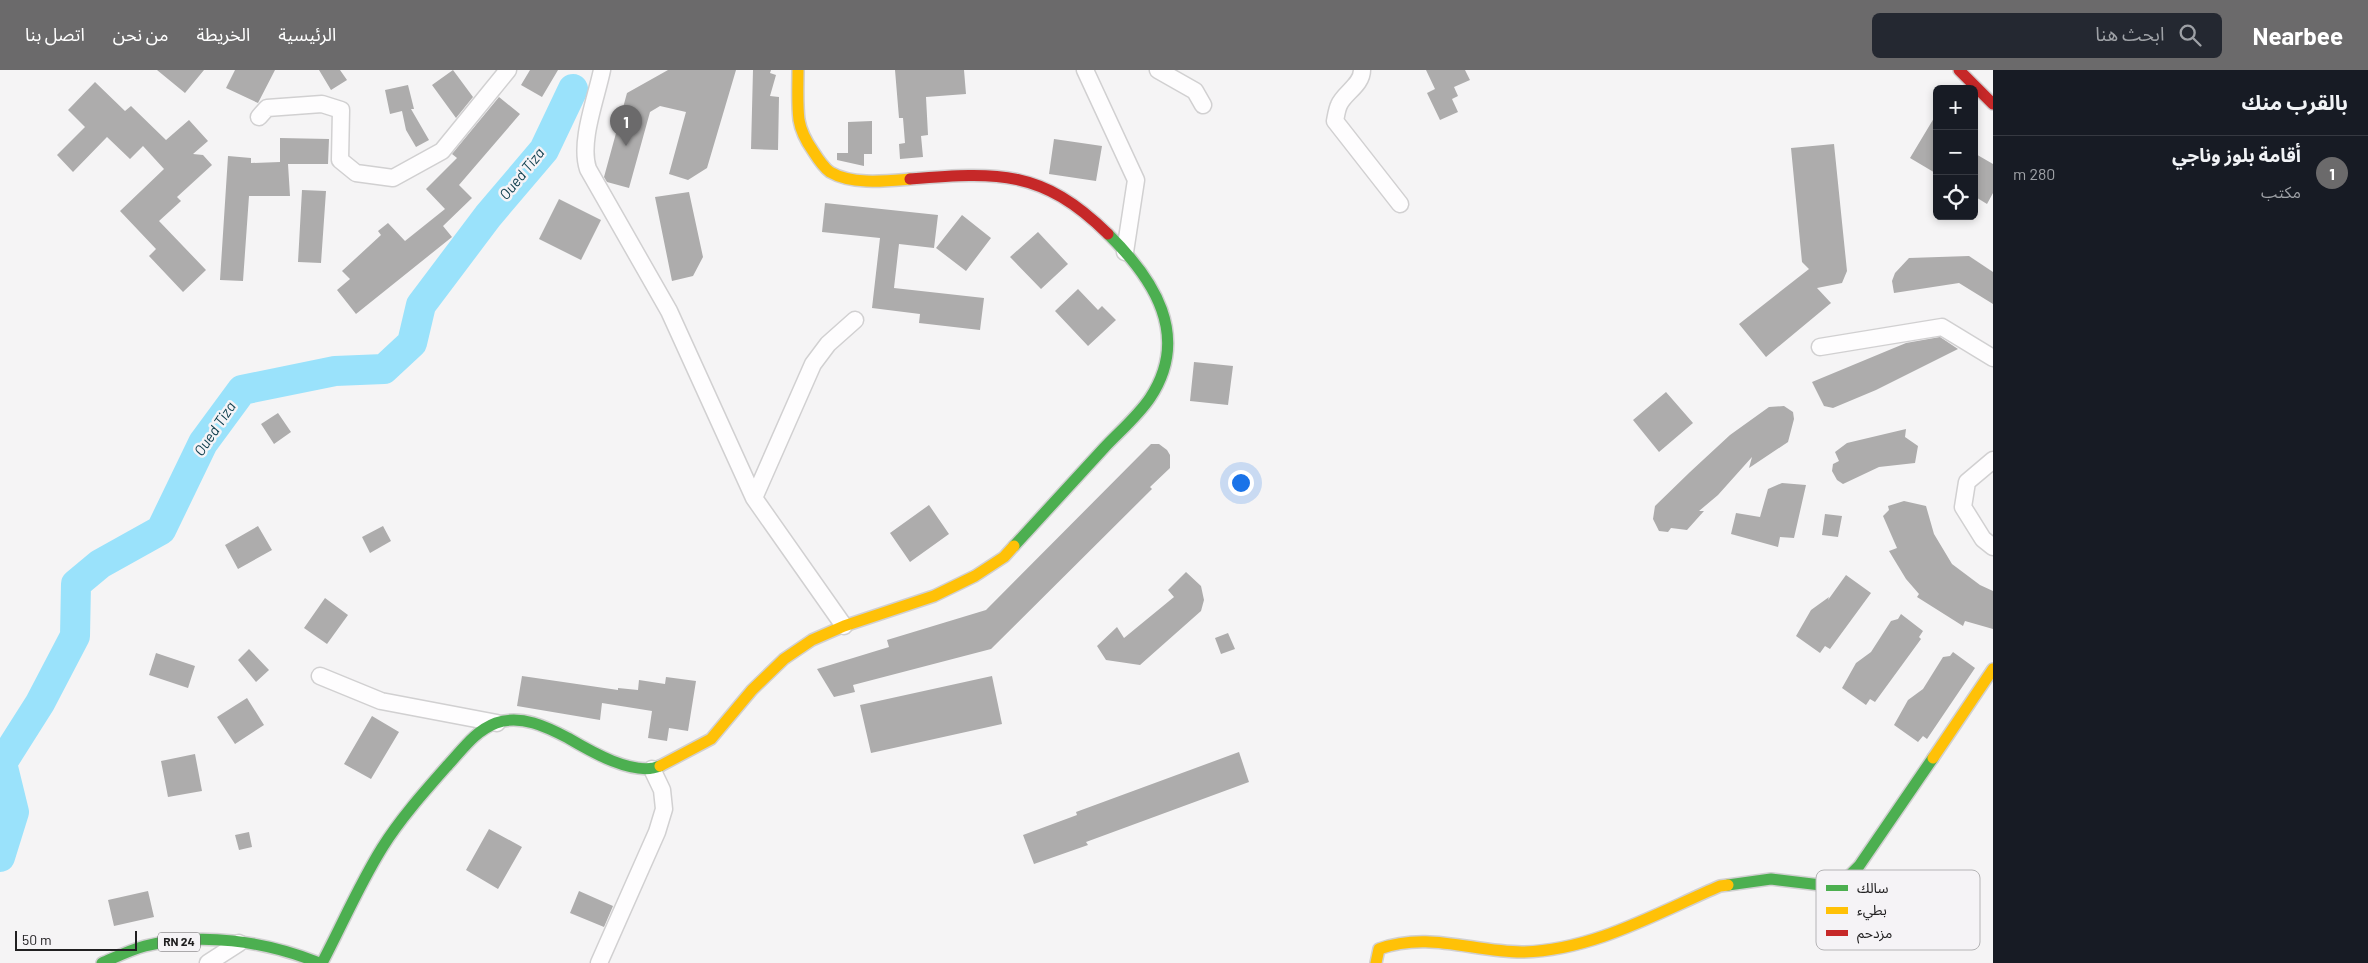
<!DOCTYPE html>
<html lang="ar">
<meta charset="utf-8">
<style>
:root{--surface:#171b24;--page:#242831;--text:#f1f3f6;--muted:#9ea1a6;--line:#363941;--accent:#6b6a6b}
body{margin:0;font-family:Barlow,"Noto Sans Arabic",sans-serif;background:var(--page);color:var(--text);direction:rtl}
.controls{position:absolute;right:15px;top:15px;display:grid;overflow:hidden;border-radius:8px;box-shadow:0 2px 8px #0003}
.controls button{width:45px;height:45px;display:grid;place-items:center;padding:0;border:0;border-bottom:1px solid var(--line);background:var(--surface);color:var(--text);font:25px sans-serif}
.scale{position:absolute;left:15px;bottom:12px;width:122px;box-sizing:border-box;padding-left:5px;border:2px solid #212021;border-top:0;font-size:14px;line-height:18px;white-space:nowrap;color:#212021;-webkit-text-stroke:4px #f5f3f6;paint-order:stroke}
.you{position:absolute;left:1240px;top:412px;width:18px;height:18px;margin:-12px;border:4px solid #fff;border-radius:50%;background:#1a73e8;box-shadow:0 0 0 8px #1a73e833}
.badge{display:grid;place-items:center;width:32px;height:32px;border-radius:50%;background:var(--accent);color:#fff;font-size:16px;font-weight:700}
.pin{position:absolute;translate:-50% -41px;filter:drop-shadow(0 1px 2px #0008)}
.pin::after{content:'';position:absolute;top:26px;width:18px;height:15px;background:inherit;clip-path:polygon(0 0,100% 0,50% 100%)}
.list{margin:0;padding:0;list-style:none}
h2{display:flex;justify-content:space-between;align-items:center;height:65px;margin:0;padding:0 20px;font-size:21px}
h2 small{font-size:16px;font-weight:400;color:var(--muted)}
.list li{display:grid;grid-template-columns:32px 1fr auto;gap:15px;align-items:center;box-sizing:border-box;height:70px;padding:0 20px;border-top:1px solid var(--line)}
.list b{display:block;font-size:19px;white-space:nowrap}
.list p{margin:0;font-size:16px;white-space:nowrap;color:var(--muted)}
.list em{font-size:16px;font-style:normal;color:var(--muted)}
.icon{flex:none;width:28px;height:28px;fill:none;stroke:currentColor;stroke-width:2;stroke-linecap:round;stroke-linejoin:round}
.map{position:relative;flex:none;width:1993px;height:893px;overflow:hidden;direction:ltr}
header{display:flex;align-items:center;gap:30px;box-sizing:border-box;height:70px;padding:0 25px;background:var(--accent);color:#fff}
header strong{font-size:24px}
nav{display:flex;gap:28px;margin-inline-start:auto;font-size:18px}
.search{width:350px;height:45px;background:var(--page);display:flex;align-items:center;gap:12px;box-sizing:border-box;padding:0 18px;border-radius:8px;color:var(--muted);font-size:19px}
main{display:flex}
aside{flex:1;background:var(--surface)}
.map>svg:first-child{display:block}
.lines{fill:none;stroke-linecap:round;stroke-linejoin:round}
.river{stroke:#9ae2fb;stroke-width:30}
.building{fill:#adacac}
.street-casing{stroke:#d1d0d1;stroke-width:19}
.fast-casing{stroke:#d1d0d1;stroke-width:14}
.slow-casing{stroke:#d1d0d1;stroke-width:14}
.jam-casing{stroke:#d1d0d1;stroke-width:14}
.street{stroke:#fefdfe;stroke-width:16}
.fast{stroke:#4caf50;stroke-width:11}
.slow{stroke:#ffc107;stroke-width:11}
.jam{stroke:#c62828;stroke-width:11}
.labels{text-anchor:middle;stroke-width:5;stroke-linejoin:round;paint-order:stroke}
.shield{fill:#f5f3f6;stroke:#615f61;stroke-width:1}
.shield-label{font-size:12px;font-weight:bold;fill:#212021}
.water-label{font-size:15px;font-style:italic;fill:#11404f;stroke:#f5f3f6}
.key{fill:#f5f3f6;stroke:#b5b4b6;stroke-width:1}
.key-label{font-size:14px;fill:#212021}
</style>
<header>
<strong>Nearbee</strong>
<div class="search"><svg class="icon" aria-label="search" viewBox="0 0 24 24"><circle cx="10" cy="10" r="6"/><path d="M15 15l6 6"/></svg>ابحث هنا</div>
<nav><a>الرئيسية</a><a>الخريطة</a><a>من نحن</a><a>اتصل بنا</a></nav>
</header>
<main>
<aside>
<h2>بالقرب منك<small></small></h2>
<ul class="list">
<li><span class="badge">1</span><div><b>أقامة بلوز وناجي</b><p>مكتب</p></div><em>280 m</em></li>
</ul>
</aside>
<div class="map">
<svg width="1993" height="893" viewBox="0 0 1993 893">
<rect width="100%" height="100%" fill="#f5f4f5"/>
<g class="lines">
<!-- river -->
<path class="river" d="M0 787 14 742 2 693 40 633 75 566 76 514 100 494 161 460 203 373 242 320 335 301 384 299 412 273 421 235 488 146 544 80 573 19"/>
</g>
<!-- building -->
<path class="building" d="M157 0H204L185 23Z
M235 0H275L258 33 226 18Z
M319 0H340L347 10 331 20Z
M453 0 473 27 456 48 432 15Z
M530 0H558L542 27 521 15Z
M668 0H736L707 98 688 110 669 104 686 42 660 36 650 42 629 118 607 112 604 107 627 23Z
M753 0H771L770 3 776 5 770 26 779 27 778 80 751 79Z
M895 0H964L966 24 926 27 928 65 921 66 923 87 900 89 899 74 905 73 903 48H899Z
M1426 0H1465L1470 10 1454 17 1458 26 1452 29 1458 42 1440 50 1427 23 1435 19Z
M95 12 125 41 131 36 166 70 189 50 208 71 193 84 203 85 212 95 177 127 181 131 159 151 206 200 183 222 149 186 156 179 120 141 164 99 143 76 130 89 107 67 73 102 57 85 85 57 68 40Z
M408 15 414 39H411L429 70 416 77 406 60 402 41 390 44 385 20Z
M499 27 520 44 459 115 472 128 443 156 452 167 356 244 337 220 350 209 342 201 381 165 378 161 388 153 405 171 445 139 426 119 457 88 452 84Z
M1937 43V104L1910 88Z
M872 51V84H864V96L837 90V83H848V52Z
M280 68 329 69 328 94H288L290 126H249L243 211 220 210 228 86 251 88V93L280 92Z
M1054 69 1102 76 1096 111 1049 104Z
M1834 74 1847 201 1842 213 1817 218 1831 233 1766 287 1739 254 1809 199 1802 192 1791 78Z
M1974 83 1993 94V123L1987 134 1974 126Z
M302 120 326 121 321 193 298 192Z
M689 122 703 187 693 206 672 211 655 127Z
M559 129 601 150 581 190 539 169Z
M825 133 938 145 934 178 899 174 894 218 984 228 980 260 919 253 920 244 872 238 880 168 822 162Z
M962 145 991 168 966 201 936 178Z
M1038 162 1068 194 1041 219 1010 187Z
M1969 186 1993 202V234L1959 213 1894 223 1892 211 1895 203 1909 188Z
M1078 219 1098 240 1102 236 1116 250 1088 276 1055 241Z
M1940 267 1958 279 1876 320 1833 338 1824 336 1812 312 1906 273Z
M1194 292 1233 296 1228 335 1190 331Z
M1666 322 1693 353 1659 382 1633 350Z
M1784 336 1793 342 1794 349 1788 372 1749 398 1752 387 1718 425 1699 441H1704L1687 460 1671 458 1668 462 1659 461 1653 449 1655 436 1690 402 1730 365 1769 337Z
M278 343 291 362 274 374 261 354Z
M1906 359 1905 367 1918 376 1915 393 1879 397 1843 414 1837 410 1832 401 1833 394 1839 391 1835 382 1847 373Z
M1151 374H1159L1167 380 1170 385V398L1150 417 1152 419 991 579 853 615 855 622 834 627 817 599 889 577 887 570 986 540Z
M1782 413 1806 415 1794 468 1780 467 1778 477 1731 464 1736 443 1760 447 1768 419Z
M1904 431 1926 436 1934 464 1952 494 1980 515 1993 521V559L1965 551 1963 556 1917 527 1919 524 1906 509 1889 481 1897 478 1883 446 1889 440 1888 436Z
M929 435 949 464 910 492 890 463Z
M1825 444 1842 446 1838 467 1822 465Z
M258 456 272 480 238 499 225 475Z
M383 456 391 471 370 483 362 467Z
M1186 502 1201 516 1204 530 1201 541 1140 595 1106 590 1097 576 1117 557 1124 568 1174 527 1168 520Z
M1846 505 1871 523 1830 579 1825 576 1820 583 1796 566 1811 540 1829 527 1828 530Z
M325 528 348 545 327 574 304 558Z
M1901 544 1923 561 1919 567 1921 569 1875 632 1870 629 1866 635 1842 618 1856 593 1871 582 1891 551 1898 549Z
M1228 563 1235 579 1221 584 1215 568Z
M249 579 269 600 256 612 238 590Z
M1953 582 1975 598 1927 669 1923 666 1918 672 1894 655 1908 630 1923 619 1943 587 1950 586Z
M156 583 195 596 188 618 149 605Z
M522 606 618 620V618L638 620 639 610 665 614 666 607 696 611 688 661 669 658 667 671 648 668 652 641 602 633 600 650 517 636Z
M992 606 1002 654 871 683 860 635Z
M247 628 264 655 235 674 217 647Z
M372 646 399 662 371 709 344 694Z
M1239 682 1249 712 1086 772 1088 775 1034 794 1023 765 1077 745 1076 742Z
M195 684 202 721 168 727 161 691Z
M489 759 522 777 498 819 466 800Z
M249 762 252 777 239 780 235 765Z
M148 821 154 847 114 856 108 830Z
M579 821 613 836 604 857 570 843Z"/>
<g class="lines">
<!-- street casing -->
<g class="street-casing">
<path id="street" d="M602 0C596 29 579 72 588 99L669 241 754 428 844 556
M1085 0 1136 110 1125 182
M1158 0 1195 21 1203 35
M1362 0C1362 15 1344 23 1339 35 1337 39 1336 46 1335 51L1400 134
M259 47 267 38 322 34 341 40 340 90 356 103 393 108 442 81 508 0
M1820 277 1942 257 1993 288
M1993 390 1967 412 1963 437 1983 469 1993 477
M754 428 813 294 828 274 855 250
M320 606 381 631 497 653
M208 893 239 873
M599 893 657 762 664 739 662 720 652 699"/>
</g>
<!-- fast casing -->
<g class="fast-casing">
<path id="fast" d="M1014 476C1044 443 1074 411 1104 378 1119 362 1138 346 1150 328 1191 266 1154 209 1108 164
M1728 815 1771 809 1829 816 1842 813 1859 796 1933 688
M102 893C116 887 130 880 145 876 201 862 264 871 317 892
M322 893C342 855 359 815 382 778 400 749 425 721 448 695 463 679 475 661 496 653 521 644 547 657 568 668 590 681 634 707 660 696"/>
</g>
<!-- slow casing -->
<g class="slow-casing">
<path id="slow" d="M798 0C798 17 797 34 799 50 801 62 806 71 813 81 818 89 823 97 830 102 852 115 886 111 910 109
M1933 688 1993 599
M660 696 711 669 752 620 784 589 812 570 844 556 934 526 975 506 1004 487 1014 476
M1376 893 1379 879C1428 861 1473 882 1522 882 1592 881 1657 843 1720 816L1728 815"/>
</g>
<!-- jam casing -->
<g class="jam-casing">
<path id="jam" d="M1959 0 1993 34
M910 109C998 102 1042 99 1108 164"/>
</g>
<!-- street -->
<use href="#street" class="street"/>
<!-- fast -->
<use href="#fast" class="fast"/>
<!-- slow -->
<use href="#slow" class="slow"/>
<!-- jam -->
<use href="#jam" class="jam"/>
</g>
<g class="labels">
<!-- shield labels -->
<rect class="shield" x="158" y="862.5" width="42" height="19" rx="4"/>
<g class="shield-label">
<text x="179" y="876">RN 24</text>
</g>
<!-- water labels -->
<g class="water-label">
<text transform="translate(522 104) rotate(-51)" y="5">Oued Tiza</text>
<text transform="translate(215 359) rotate(-56)" y="5">Oued Tiza</text>
</g>
</g>
<!-- legend -->
<rect x="1816" y="800" width="164" height="80" rx="8" class="key"/>
<rect x="1826" y="815" width="22" height="6" fill="#4caf50"/>
<rect x="1826" y="837" width="22" height="7" fill="#ffc107"/>
<rect x="1826" y="860" width="22" height="6" fill="#c62828"/>
<g class="key-label">
<text x="1857" y="823">سالك</text>
<text x="1857" y="845">بطيء</text>
<text x="1857" y="868">مزدحم</text>
</g>
</svg>
<div class="controls">
<button>+</button>
<button>−</button>
<button><svg class="icon" aria-label="locate" viewBox="0 0 24 24"><circle cx="12" cy="12" r="6"/><path d="M12 2v4M12 18v4M2 12h4M18 12h4"/></svg></button>
</div>
<div class="scale">50 m</div>
<div class="you"></div>
<div class="pin badge" style="left:626px;top:76px">1</div>
</div>
</main>
